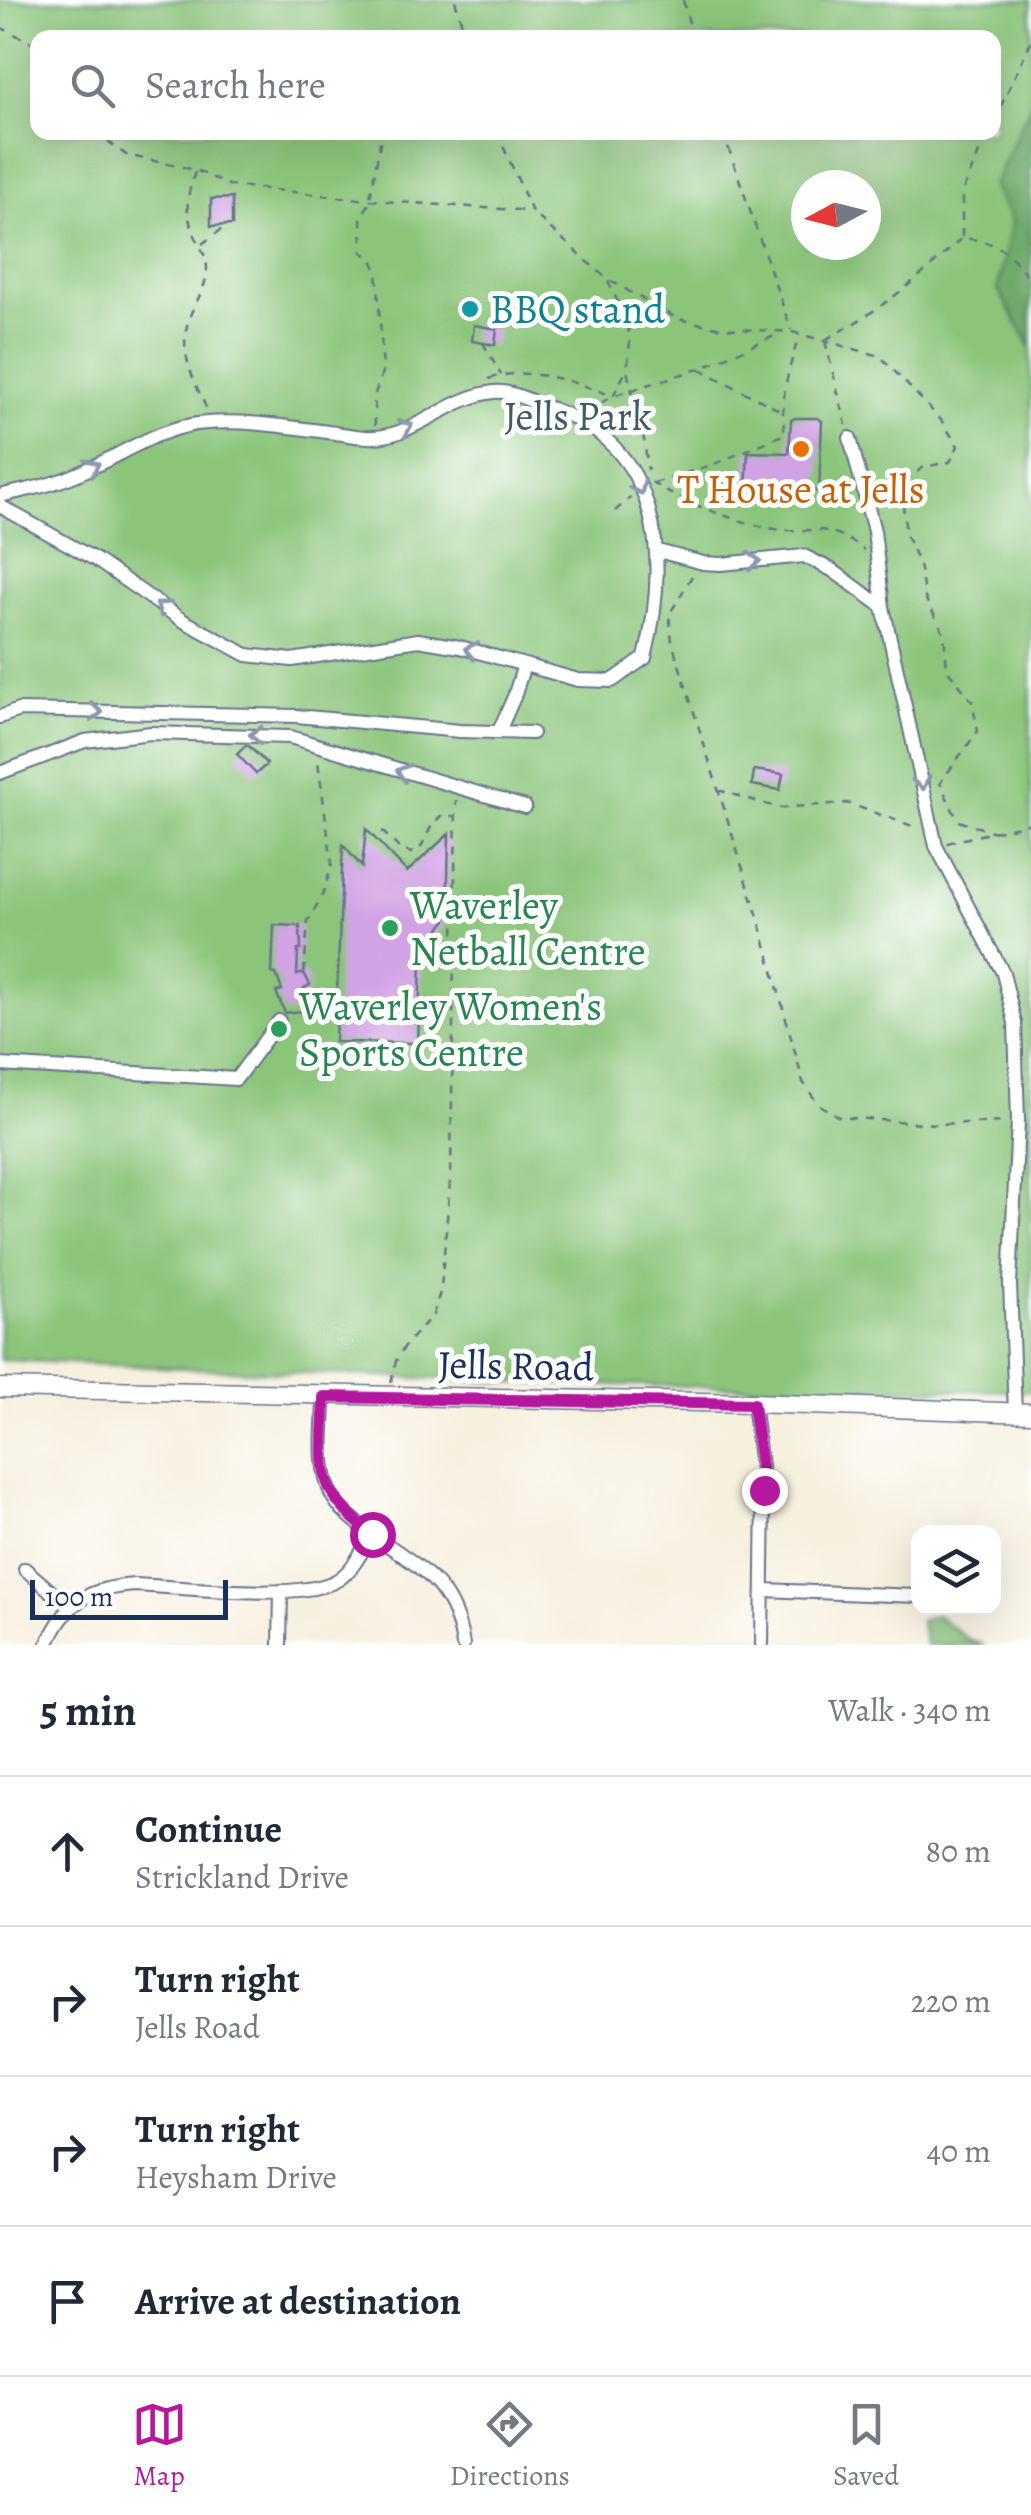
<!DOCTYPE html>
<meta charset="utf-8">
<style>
:root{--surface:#fff;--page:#f6f6f7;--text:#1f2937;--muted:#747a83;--line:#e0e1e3;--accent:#b5179e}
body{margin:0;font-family:Alegreya,serif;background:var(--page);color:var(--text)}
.controls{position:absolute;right:30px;bottom:30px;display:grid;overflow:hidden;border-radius:20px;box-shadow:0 10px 40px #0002}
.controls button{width:90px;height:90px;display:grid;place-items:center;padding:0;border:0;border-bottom:2px solid var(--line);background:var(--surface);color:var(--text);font:50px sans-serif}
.compass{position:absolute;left:791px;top:170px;width:90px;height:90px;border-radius:50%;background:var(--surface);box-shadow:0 10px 40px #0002;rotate:263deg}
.scale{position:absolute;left:30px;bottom:25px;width:198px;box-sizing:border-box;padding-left:10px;border:5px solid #1b2f5e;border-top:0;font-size:28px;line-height:35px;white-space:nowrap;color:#1b2f5e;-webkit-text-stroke:8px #fff;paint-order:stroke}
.stop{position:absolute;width:30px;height:30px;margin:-22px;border:8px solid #b5179e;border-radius:50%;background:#fff}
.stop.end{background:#b5179e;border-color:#fff;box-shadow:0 2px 10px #0008}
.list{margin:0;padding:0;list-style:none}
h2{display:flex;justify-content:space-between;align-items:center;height:130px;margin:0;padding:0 40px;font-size:42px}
h2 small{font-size:32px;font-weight:400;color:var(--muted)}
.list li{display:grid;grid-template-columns:65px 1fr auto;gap:30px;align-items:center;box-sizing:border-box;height:150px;padding:0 40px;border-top:2px solid var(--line)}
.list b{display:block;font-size:38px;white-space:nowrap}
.list p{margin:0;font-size:32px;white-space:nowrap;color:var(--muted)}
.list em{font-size:32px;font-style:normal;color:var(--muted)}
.icon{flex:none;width:55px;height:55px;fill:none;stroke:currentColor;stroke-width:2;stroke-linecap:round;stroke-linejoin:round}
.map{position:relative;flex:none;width:1031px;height:1645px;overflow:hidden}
.search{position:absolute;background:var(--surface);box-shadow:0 10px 40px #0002;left:30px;right:30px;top:30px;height:110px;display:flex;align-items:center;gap:25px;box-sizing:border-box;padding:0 35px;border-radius:20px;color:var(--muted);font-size:38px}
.sheet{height:730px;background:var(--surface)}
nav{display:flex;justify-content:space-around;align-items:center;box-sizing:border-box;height:140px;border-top:2px solid var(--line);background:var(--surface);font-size:28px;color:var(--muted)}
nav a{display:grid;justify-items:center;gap:5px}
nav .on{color:var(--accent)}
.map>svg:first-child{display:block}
.green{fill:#8bc57a;stroke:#537a6c;stroke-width:2.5;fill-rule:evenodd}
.forest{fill:#70aa6a;stroke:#466c64;stroke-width:2.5}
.building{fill:#d1a2e4}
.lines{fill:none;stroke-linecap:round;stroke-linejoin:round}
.minor-casing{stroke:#68738b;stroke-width:16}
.major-casing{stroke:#68738b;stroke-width:21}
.path{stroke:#68738b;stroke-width:2.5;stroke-dasharray:8 8;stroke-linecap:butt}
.minor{stroke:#fff;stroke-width:12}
.major{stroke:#fff;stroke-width:18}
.oneway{stroke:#8d97ae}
.route{stroke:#b5179e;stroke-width:12}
.culture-dot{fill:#0f9aa8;stroke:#fff;stroke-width:4}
.food-dot{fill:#e8710a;stroke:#fff;stroke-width:4}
.leisure-dot{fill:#2e9e5b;stroke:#fff;stroke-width:4}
.labels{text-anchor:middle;stroke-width:10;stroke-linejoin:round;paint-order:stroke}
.culture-label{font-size:40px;fill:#0d838f;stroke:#fff;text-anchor:start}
.park-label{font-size:40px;fill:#3d5c66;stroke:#fff}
.food-label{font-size:40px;fill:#c56008;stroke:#fff}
.leisure-label{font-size:40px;fill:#27864d;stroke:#fff;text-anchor:start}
.street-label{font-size:40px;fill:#1b2f5e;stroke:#fff}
</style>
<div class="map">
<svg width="1031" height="1645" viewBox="0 0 1031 1645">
<rect width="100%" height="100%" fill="#fff"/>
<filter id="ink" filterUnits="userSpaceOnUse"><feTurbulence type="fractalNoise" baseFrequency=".01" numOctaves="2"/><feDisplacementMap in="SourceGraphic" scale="20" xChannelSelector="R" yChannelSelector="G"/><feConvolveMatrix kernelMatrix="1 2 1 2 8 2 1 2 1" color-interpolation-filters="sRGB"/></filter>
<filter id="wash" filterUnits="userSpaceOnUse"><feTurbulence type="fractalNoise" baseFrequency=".0048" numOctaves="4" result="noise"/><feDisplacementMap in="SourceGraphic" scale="40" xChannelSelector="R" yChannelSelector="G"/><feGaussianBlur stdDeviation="2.25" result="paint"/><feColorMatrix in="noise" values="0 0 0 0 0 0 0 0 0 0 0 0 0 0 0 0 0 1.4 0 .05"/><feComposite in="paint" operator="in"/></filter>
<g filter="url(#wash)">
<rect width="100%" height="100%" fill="#f6f0df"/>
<!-- green -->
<path class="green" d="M0 0H1031V1391L552 1384 0 1360ZM38 38H994V132H38ZM806 185H866V245H806Z
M936 1615 970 1641 984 1645H926L920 1620Z"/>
<!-- forest -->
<path class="forest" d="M1031 104V347L998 289 1012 221 993 186Z"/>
<g id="blocks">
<!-- building -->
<path class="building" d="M232 198V225L211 226V199Z
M474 325 497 329 495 345 472 341Z
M795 418H817L822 421 819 491 746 489 748 452 789 453 791 420Z
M245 746H249L267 764 256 774 237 754Z
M754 770 783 774 780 790 752 785Z
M366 829 407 872 449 834 447 920 433 936 427 962 421 963 418 1043 335 1042 343 845 362 867Z
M274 925 300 926 301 950H298L297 975 304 973 310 985 304 988 315 1014 305 1019 301 1011 285 1013 276 992 282 990 276 974 272 973Z"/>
</g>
</g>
<g filter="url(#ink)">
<use href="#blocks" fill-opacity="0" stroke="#68738b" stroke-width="2.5"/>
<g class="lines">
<!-- minor casing -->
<g class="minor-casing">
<path id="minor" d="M850 438 874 531 883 607
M0 496C19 491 40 488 59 481 109 465 154 426 207 423 250 420 294 428 336 433 348 435 362 438 374 437 415 436 450 397 494 392 511 390 535 403 552 409 663 447 669 560 645 658L612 681 578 680 460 647 418 640 292 660 247 655 182 620 96 560 0 506
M658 551 703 563 721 564 804 556 832 570 883 607 936 846 1003 973 1015 1023 1018 1121 1010 1284 1015 1413
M0 717 19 710 296 716 460 731 532 733
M499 731 514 697 524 665
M0 773 85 741 151 733 290 737 525 807
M0 1065 236 1079 279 1021
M324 1397C324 1427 318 1463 330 1491 336 1506 348 1515 360 1525 410 1564 453 1576 463 1645
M753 1403 764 1490 762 1645
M25 1569 69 1607
M763 1590 918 1596
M47 1645C66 1602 88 1588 135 1585 179 1587 306 1602 339 1579 354 1569 363 1549 372 1534
M280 1645 281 1591"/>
</g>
<!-- major casing -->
<g class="major-casing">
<path id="major" d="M0 1388 753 1403 1031 1413"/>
</g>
<!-- path -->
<path class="path" d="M455 0 466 38
M683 0 693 38
M0 27 34 44 38 49
M994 121 1031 41
M95 132 126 155 196 170 228 185 369 200 530 211
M497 132 532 212 607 279 678 319 721 328 792 332 880 356 941 420 958 446 950 462 924 467 901 484 906 535 919 565 925 598 944 633 947 669 972 701 978 731 940 783 958 821 995 832
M723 132 791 330
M195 172C189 190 184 206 191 225 195 240 207 253 207 269 207 285 197 300 191 313 176 350 193 377 207 410
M962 237V192L988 132
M202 244 225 227
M608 281 627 322 630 342 627 371 644 440 648 470
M826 339C877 313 921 277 962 238 1000 242 1010 251 1031 282
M825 341 846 425
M483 343 501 375
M700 369 781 411
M489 379C528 365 575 382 613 396L626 371
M588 410 613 396 698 369 779 334
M375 426 374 397 383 370 377 270 371 258 362 252 361 217 369 204 382 132
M652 482C670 499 750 526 775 529 817 534 823 520 864 550
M654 483 712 465 785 434C779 398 789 370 799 335
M615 511 631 497
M692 576 669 615 672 642 762 930 803 1082 818 1104 839 1117 936 1124 1007 1122
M718 790 779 808 847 803 918 828
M382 831 400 849 411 853 420 849 432 825 441 816H454
M947 843 1031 823
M304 973 308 921 323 894 332 864 318 761
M391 1382 396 1361 406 1344 433 1315 441 1289 451 1171 456 800"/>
<!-- minor -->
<use href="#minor" class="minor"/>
<!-- major -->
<use href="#major" class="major"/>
</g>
<!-- one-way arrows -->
<defs><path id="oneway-chevron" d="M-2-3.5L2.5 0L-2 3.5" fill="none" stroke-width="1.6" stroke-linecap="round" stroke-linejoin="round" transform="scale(2.5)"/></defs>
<g class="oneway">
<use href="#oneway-chevron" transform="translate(406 427) rotate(-24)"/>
<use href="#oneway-chevron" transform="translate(93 466) rotate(-25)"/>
<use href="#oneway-chevron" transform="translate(639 488) rotate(65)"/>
<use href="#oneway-chevron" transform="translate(754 561) rotate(-5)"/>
<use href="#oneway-chevron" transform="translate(162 607) rotate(-147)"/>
<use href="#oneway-chevron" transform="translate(471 650) rotate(-166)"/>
<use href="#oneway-chevron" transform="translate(96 712) rotate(1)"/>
<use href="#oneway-chevron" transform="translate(256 735) rotate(-177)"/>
<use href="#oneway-chevron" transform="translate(403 772) rotate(-163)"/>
<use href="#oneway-chevron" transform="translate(922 783) rotate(78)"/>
</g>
</g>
<g class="lines" filter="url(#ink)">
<!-- route -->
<path class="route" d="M372 1534C311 1486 324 1468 324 1397L753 1404 764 1490"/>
</g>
<!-- markers -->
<circle class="culture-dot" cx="470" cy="309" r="10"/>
<circle class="food-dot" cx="801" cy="449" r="10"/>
<g class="leisure-dot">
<circle cx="390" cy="928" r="10"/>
<circle cx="279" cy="1029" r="10"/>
</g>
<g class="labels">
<!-- culture labels -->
<g class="culture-label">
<text x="490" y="323">BBQ stand</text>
</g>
<!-- park labels -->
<g class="park-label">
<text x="578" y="430">Jells Park</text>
</g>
<!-- food labels -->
<g class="food-label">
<text x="801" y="503">T House at Jells</text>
</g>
<!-- leisure labels -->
<g class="leisure-label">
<text x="410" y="919">Waverley<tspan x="410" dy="46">Netball Centre</tspan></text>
<text x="299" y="1020">Waverley Women's<tspan x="299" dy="46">Sports Centre</tspan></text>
</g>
<!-- street labels -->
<g class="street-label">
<text transform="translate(516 1365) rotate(1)" y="14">Jells Road</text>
</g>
</g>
</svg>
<div class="controls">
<button><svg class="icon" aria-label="layers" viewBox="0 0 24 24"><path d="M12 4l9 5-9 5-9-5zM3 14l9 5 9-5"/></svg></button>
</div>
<svg class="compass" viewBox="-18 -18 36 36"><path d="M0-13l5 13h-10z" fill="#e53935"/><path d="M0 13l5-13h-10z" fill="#747a83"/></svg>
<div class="scale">100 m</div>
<div class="stop" style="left:372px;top:1534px"></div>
<div class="stop end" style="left:764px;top:1490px"></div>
<div class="search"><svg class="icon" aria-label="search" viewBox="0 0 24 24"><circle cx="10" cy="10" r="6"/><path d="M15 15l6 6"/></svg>Search here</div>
</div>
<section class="sheet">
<h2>5 min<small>Walk · 340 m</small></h2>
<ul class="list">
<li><svg class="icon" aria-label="ahead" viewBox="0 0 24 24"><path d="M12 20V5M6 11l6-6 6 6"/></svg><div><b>Continue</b><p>Strickland Drive</p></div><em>80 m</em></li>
<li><svg class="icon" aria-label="right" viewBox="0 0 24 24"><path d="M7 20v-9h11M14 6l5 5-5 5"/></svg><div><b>Turn right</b><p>Jells Road</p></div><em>220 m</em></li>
<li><svg class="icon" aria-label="right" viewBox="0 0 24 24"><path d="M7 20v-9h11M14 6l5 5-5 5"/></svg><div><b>Turn right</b><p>Heysham Drive</p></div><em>40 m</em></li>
<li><svg class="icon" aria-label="arrive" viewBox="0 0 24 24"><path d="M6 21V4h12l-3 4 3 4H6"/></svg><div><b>Arrive at destination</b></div></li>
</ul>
</section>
<nav>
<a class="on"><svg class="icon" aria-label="map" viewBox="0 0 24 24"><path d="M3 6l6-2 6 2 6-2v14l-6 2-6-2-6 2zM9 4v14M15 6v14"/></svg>Map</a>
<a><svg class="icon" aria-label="directions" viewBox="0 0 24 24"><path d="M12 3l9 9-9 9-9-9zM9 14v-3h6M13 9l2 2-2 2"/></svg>Directions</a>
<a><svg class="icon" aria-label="saved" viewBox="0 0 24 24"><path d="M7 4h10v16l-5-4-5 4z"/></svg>Saved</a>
</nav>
